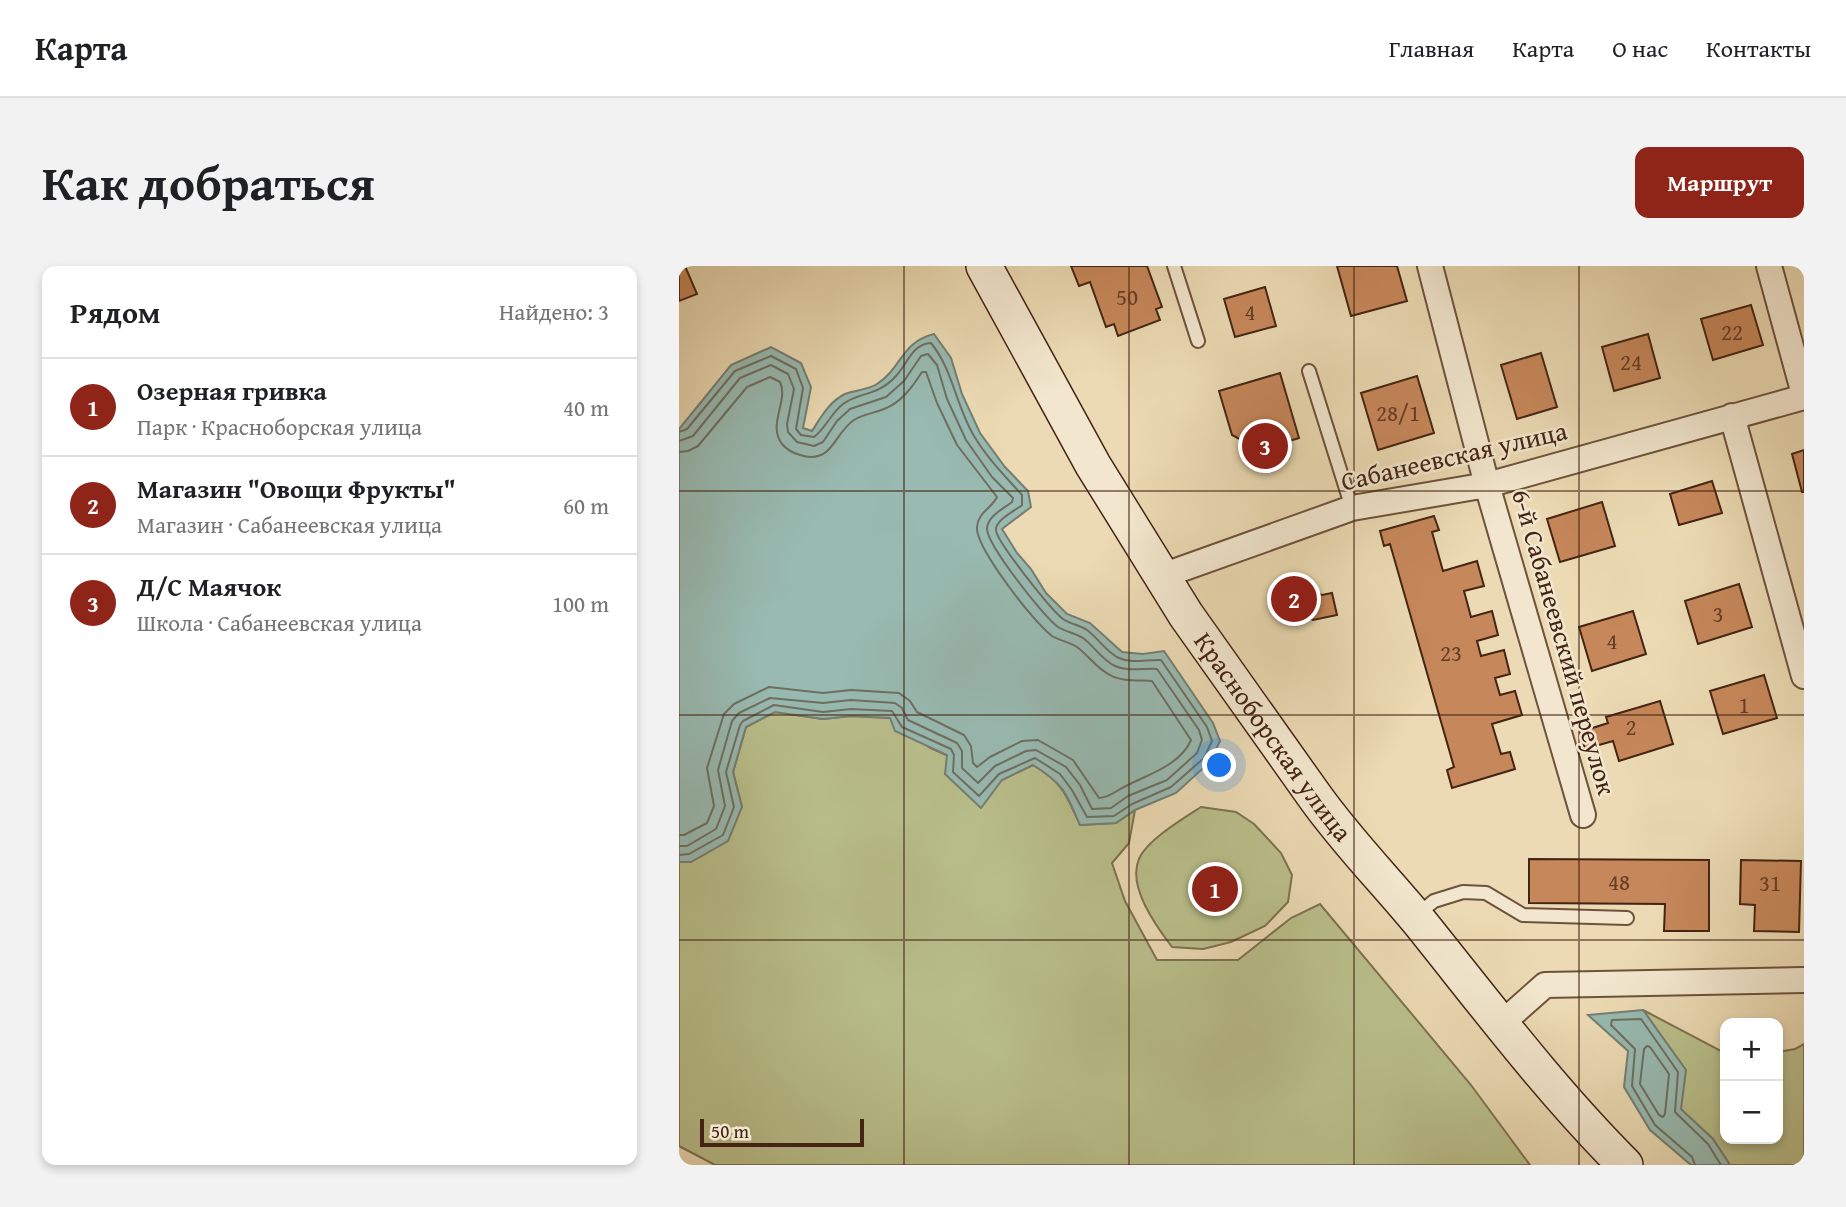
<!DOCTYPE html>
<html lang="ru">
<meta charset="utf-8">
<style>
:root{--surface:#fff;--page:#f2f2f2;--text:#202124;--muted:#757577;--line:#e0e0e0;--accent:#8f2418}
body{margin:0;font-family:"Gentium Book Plus",serif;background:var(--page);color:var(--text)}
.controls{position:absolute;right:21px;bottom:21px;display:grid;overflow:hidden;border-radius:14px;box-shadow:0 4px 10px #0003}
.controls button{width:63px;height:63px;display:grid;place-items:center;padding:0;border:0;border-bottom:2px solid var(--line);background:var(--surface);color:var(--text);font:35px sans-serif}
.scale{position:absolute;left:21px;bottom:18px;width:164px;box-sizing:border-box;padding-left:7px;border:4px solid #442414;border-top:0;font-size:19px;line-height:24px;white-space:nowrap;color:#442414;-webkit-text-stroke:5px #f2e7ce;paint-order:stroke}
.you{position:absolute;left:541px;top:500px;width:24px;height:24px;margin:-18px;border:5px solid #fff;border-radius:50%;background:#1a73e8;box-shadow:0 0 0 10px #1a73e833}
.badge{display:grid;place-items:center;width:46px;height:46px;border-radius:50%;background:var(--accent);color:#fff;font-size:23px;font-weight:700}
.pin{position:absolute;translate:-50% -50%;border:4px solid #fff;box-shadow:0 2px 7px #0006}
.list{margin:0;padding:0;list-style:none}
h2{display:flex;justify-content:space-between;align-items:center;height:91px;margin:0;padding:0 28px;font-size:30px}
h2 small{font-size:23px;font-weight:400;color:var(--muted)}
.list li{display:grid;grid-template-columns:46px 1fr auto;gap:21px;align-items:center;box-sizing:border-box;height:98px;padding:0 28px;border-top:2px solid var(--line)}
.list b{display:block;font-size:26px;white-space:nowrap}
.list p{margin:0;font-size:23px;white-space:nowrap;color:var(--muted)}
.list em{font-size:23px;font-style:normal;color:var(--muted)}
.map{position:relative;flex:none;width:1125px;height:899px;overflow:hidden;border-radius:14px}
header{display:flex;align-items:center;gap:42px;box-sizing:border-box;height:98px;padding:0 35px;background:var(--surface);border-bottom:2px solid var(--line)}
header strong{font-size:33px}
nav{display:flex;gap:38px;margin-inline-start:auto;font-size:24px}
.intro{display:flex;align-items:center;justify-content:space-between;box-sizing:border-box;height:168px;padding:0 42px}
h1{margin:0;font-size:49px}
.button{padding:18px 32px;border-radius:14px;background:var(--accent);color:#fff;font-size:24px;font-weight:700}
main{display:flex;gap:42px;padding:0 42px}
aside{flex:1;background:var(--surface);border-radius:14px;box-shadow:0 4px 10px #0003}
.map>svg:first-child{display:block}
.green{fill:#b9bf8b;stroke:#7e7250;stroke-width:2}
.water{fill:#98bab1;stroke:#767e72;stroke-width:2}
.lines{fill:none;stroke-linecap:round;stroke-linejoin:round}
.shore{stroke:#6e6f62;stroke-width:2}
.building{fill:#c6875a;stroke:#442414;stroke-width:2}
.lane-casing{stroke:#6e523c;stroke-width:16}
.street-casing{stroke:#6e523c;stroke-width:28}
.secondary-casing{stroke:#442414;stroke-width:38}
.lane{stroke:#f2e7ce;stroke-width:12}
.street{stroke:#f2e7ce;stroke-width:24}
.secondary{stroke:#f2e7ce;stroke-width:35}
.grid{fill:none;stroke:#442414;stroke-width:2;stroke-opacity:0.55}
.labels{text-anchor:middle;stroke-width:5;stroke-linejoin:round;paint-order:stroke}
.number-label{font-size:23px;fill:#643d26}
.street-label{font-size:26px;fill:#442414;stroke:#f2e7ce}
</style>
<header>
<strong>Карта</strong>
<nav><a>Главная</a><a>Карта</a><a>О нас</a><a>Контакты</a></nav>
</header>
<div class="intro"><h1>Как добраться</h1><a class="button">Маршрут</a></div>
<main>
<aside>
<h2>Рядом<small>Найдено: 3</small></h2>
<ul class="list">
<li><span class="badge">1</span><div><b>Озерная гривка</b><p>Парк · Красноборская улица</p></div><em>40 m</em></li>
<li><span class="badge">2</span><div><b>Магазин &quot;Овощи Фрукты&quot;</b><p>Магазин · Сабанеевская улица</p></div><em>60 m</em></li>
<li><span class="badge">3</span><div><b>Д/С Маячок</b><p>Школа · Сабанеевская улица</p></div><em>100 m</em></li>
</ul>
</aside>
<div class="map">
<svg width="1125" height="899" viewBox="0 0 1125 899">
<rect width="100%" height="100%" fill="#ebdab3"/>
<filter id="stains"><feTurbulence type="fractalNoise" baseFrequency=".00286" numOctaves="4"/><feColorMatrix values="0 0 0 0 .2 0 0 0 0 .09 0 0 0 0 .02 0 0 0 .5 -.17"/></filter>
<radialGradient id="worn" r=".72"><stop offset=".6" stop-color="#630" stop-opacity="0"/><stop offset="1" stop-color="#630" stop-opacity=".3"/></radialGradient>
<!-- green -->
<path class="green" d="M96 446 144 453 172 450 211 452 251 482 323 514 354 499C384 517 387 528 401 559L437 557 456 544 450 577 433 597 446 635 478 694H559L612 652 641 638 792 819 851 899H36L0 880V596H12L63 541 54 506 67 461Z
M522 541 557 546 575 558 602 587 613 609 609 636 586 660 552 676 524 683 493 681C477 660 448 620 460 593 468 574 505 552 522 541Z
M964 744 1046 787V873H1099V786L1116 783 1125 778V899H1051L1034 873 1001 843 1006 804Z"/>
<!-- water -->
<path class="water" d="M255 68 272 92 283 128 301 167 326 201 349 225 352 241 323 263 338 287 352 303 367 327 388 348 411 357 443 386 464 388 485 385 534 457 541 475 531 496 497 527 456 544 437 557 401 559C387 527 385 518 354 499L323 514 302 542 266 508 268 489 216 465 211 452 172 450 144 453 96 446 67 461 54 506 63 541 49 575 12 596H0V163L52 99 92 81 122 97 132 121 124 162 133 165C142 151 151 135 166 128 176 124 189 124 198 118 223 102 222 76 255 68Z
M964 744 1007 804 1002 843 1034 873 1051 899H1012L971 864 945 821 949 785 909 749Z"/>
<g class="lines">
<!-- shore -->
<path class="shore" d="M0 166 8 163 56 105 92 90 117 103 124 122 117 163 122 169 135 171C147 162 152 147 164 138 182 125 198 131 217 110 229 97 233 78 252 77 274 104 277 140 295 170 308 192 326 210 343 229V239C337 244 316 254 317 264 317 275 373 345 384 353 391 358 401 359 408 364 419 372 428 387 440 392 453 398 469 393 482 394L528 461 533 475 525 492 492 521 453 538 435 550 408 551 393 524 381 508 356 492 320 508 300 530 274 506 275 489 272 483 223 461 213 445 172 443 144 446 95 439 64 455 61 459 47 506 55 541 44 569 10 588 0 589
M0 175 14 170 61 112 92 99 109 108 115 123 108 158 109 166 118 176 135 180 144 176 158 155 171 143 207 131 225 115 242 90 249 88 258 99 268 133 287 174 313 211 334 232 333 236C324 243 309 250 308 262 307 278 365 351 379 361 387 366 396 367 404 372 415 380 423 394 436 400 449 406 465 402 478 403L520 464 523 474 518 487 488 514 449 530 432 542 413 543 401 519 387 501 357 484 347 485 316 500 299 517 283 502V485L278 477 229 454 223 442 216 437 172 434 144 437 91 432 60 447 53 455 39 504 46 540 37 563 8 580H0
M0 186 9 185 19 180 68 121 91 111 101 116C110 135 88 158 103 178 108 184 114 187 121 189 154 199 154 168 175 154 184 148 196 147 205 143 222 137 234 120 243 106H247L258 137 278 179 318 231C313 242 299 246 298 261 296 281 356 358 373 370 381 375 391 376 398 381 409 389 418 403 431 409 443 416 460 414 473 415L512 474C501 500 467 509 445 521 435 526 431 531 420 532L394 494 359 474 343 475 311 491 298 501 294 497 292 480 285 469 238 446 231 435 220 427 172 424 144 427 90 421 55 438 45 448 28 502 35 540 28 557 5 569H0
M968 780 971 781 990 808 986 848 984 851 980 849 961 818 965 783Z
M1016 899 1013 891 976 859 953 820 956 783 932 759 933 754 962 753 999 806 996 846 1029 878 1042 899"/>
</g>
<!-- building -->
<path class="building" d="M0 0H6L18 28 0 35Z
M392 0H468L483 41 477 43 481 54 439 70 435 58 427 61 411 16 400 20Z
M658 0H718L728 35 672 50Z
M586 21 597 60 556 71 545 33Z
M1072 39 1084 79 1034 94 1022 53Z
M969 68 981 112 935 125 923 81Z
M862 87 878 141 838 153 822 99Z
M601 107 620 172 581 184 553 169 540 125Z
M738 110 755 167 699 184 682 127Z
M1125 184V226H1123L1113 188Z
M1033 215 1043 247 1000 259 991 228Z
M923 236 936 280 881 296 868 253Z
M755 250 760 264 753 266 764 305 798 295 805 320 785 325 792 351 813 345 819 369 798 375 802 390 825 384 831 408 816 412 821 429 836 425 843 449 813 458 822 488 831 486 836 503 773 522 768 504 775 501 711 278 705 280 701 265Z
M623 312 626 319 643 329 653 327 658 349 634 354 612 341 606 343 599 318Z
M1060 318 1073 361 1019 378 1006 335Z
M954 345 967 388 913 405 900 361Z
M1085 409 1098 452 1044 468 1031 425Z
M981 435 994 478 940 495 934 475 906 483 901 466 929 457 927 451Z
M850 593 1030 594V665H985L986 638 850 637Z
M1062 594 1122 595 1120 666 1075 665 1076 639 1061 638Z"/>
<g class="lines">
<!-- lane casing -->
<g class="lane-casing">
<path id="lane" d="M495 0 519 75
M630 105 673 242
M739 648 755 635 784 626 807 627 844 649 948 652"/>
</g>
<!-- street casing -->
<g class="street-casing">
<path id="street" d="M751 0 808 219 904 549
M1090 0 1125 128
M1053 150 1125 410
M483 310 673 242 808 219 1125 131
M822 758 866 719 1125 714"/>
</g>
<!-- secondary casing -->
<g class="secondary-casing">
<g id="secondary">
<path id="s1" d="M305 0 414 199 507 349 634 528C667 575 707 615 743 659 808 740 872 825 946 899"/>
</g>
</g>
<!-- lane -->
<use href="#lane" class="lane"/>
<!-- street -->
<use href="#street" class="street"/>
<!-- secondary -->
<use href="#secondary" class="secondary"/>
</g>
<!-- grid -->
<path class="grid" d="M225 0V899M450 0V899M675 0V899M900 0V899M0 225H1125M0 449H1125M0 674H1125"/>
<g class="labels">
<!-- number labels -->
<g class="number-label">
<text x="448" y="39">50</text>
<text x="571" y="54">4</text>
<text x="1053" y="74">22</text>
<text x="952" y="104">24</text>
<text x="719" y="155">28/1</text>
<text x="1039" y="356">3</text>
<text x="933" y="383">4</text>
<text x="772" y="395">23</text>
<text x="1065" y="447">1</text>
<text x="952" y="469">2</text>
<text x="940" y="624">48</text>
<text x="1091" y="625">31</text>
</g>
<!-- street labels -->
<g class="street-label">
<text transform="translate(775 190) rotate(-13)" y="9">Сабанеевская улица</text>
<text transform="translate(885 376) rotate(74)" y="9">6-й Сабанеевский переулок</text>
<text dy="9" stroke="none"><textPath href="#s1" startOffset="553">Красноборская улица</textPath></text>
</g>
</g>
<rect width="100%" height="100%" filter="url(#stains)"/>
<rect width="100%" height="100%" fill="url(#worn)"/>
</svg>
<div class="controls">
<button>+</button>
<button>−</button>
</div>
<div class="scale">50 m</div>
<div class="you"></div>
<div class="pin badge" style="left:536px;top:623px">1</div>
<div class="pin badge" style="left:615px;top:333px">2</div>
<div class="pin badge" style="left:586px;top:180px">3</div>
</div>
</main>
